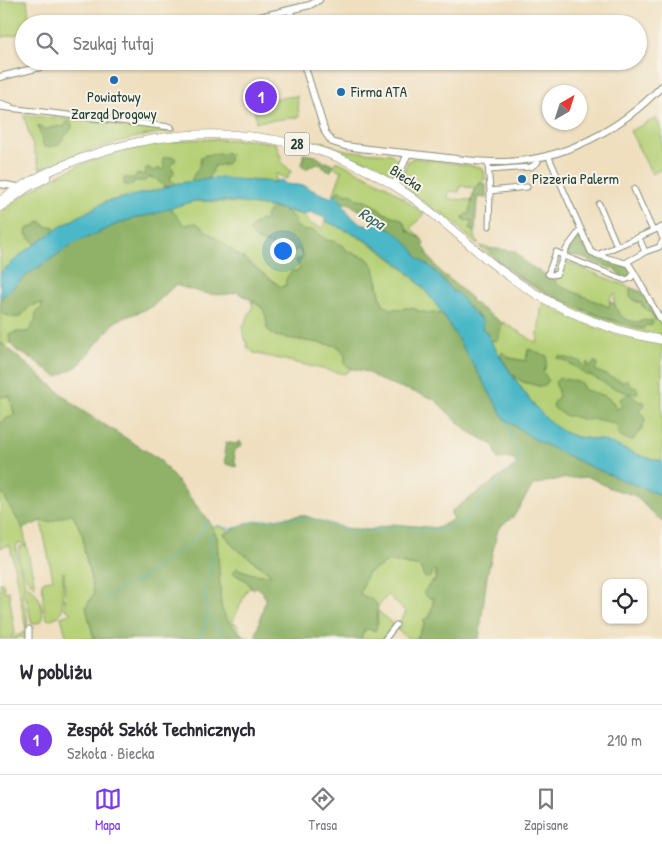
<!DOCTYPE html>
<html lang="pl">
<meta charset="utf-8">
<style>
:root{--surface:#fff;--page:#f7f7f7;--text:#2b2b33;--muted:#7c7c81;--line:#e1e1e2;--accent:#7c3aed}
body{margin:0;font-family:"Patrick Hand",sans-serif;background:var(--page);color:var(--text)}
.controls{position:absolute;right:15px;bottom:15px;display:grid;overflow:hidden;border-radius:10px;box-shadow:0 1px 4px #0004}
.controls button{width:45px;height:45px;display:grid;place-items:center;padding:0;border:0;border-bottom:1px solid var(--line);background:var(--surface);color:var(--text);font:25px sans-serif}
.compass{position:absolute;left:542px;top:85px;width:45px;height:45px;border-radius:50%;background:var(--surface);box-shadow:0 1px 4px #0004;rotate:39deg}
.you{position:absolute;left:282px;top:250px;width:18px;height:18px;margin:-12px;border:4px solid #fff;border-radius:50%;background:#1a73e8;box-shadow:0 0 0 8px #1a73e833}
.badge{display:grid;place-items:center;width:32px;height:32px;border-radius:50%;background:var(--accent);color:#fff;font-size:16px;font-weight:700}
.pin{position:absolute;translate:-50% -50%;border:2px solid #fff;box-shadow:0 1px 5px #0006}
.list{margin:0;padding:0;list-style:none}
h2{display:flex;justify-content:space-between;align-items:center;height:65px;margin:0;padding:0 20px;font-size:21px}
h2 small{font-size:16px;font-weight:400;color:var(--muted)}
.list li{display:grid;grid-template-columns:32px 1fr auto;gap:15px;align-items:center;box-sizing:border-box;height:70px;padding:0 20px;border-top:1px solid var(--line)}
.list b{display:block;font-size:19px;white-space:nowrap}
.list p{margin:0;font-size:16px;white-space:nowrap;color:var(--muted)}
.list em{font-size:16px;font-style:normal;color:var(--muted)}
.icon{flex:none;width:28px;height:28px;fill:none;stroke:currentColor;stroke-width:2;stroke-linecap:round;stroke-linejoin:round}
.map{position:relative;flex:none;width:662px;height:639px;overflow:hidden}
.search{position:absolute;background:var(--surface);box-shadow:0 1px 4px #0004;left:15px;right:15px;top:15px;height:55px;display:flex;align-items:center;gap:12px;box-sizing:border-box;padding:0 18px;border-radius:28px;color:var(--muted);font-size:19px}
.sheet{height:135px;background:var(--surface)}
nav{display:flex;justify-content:space-around;align-items:center;box-sizing:border-box;height:70px;border-top:1px solid var(--line);background:var(--surface);font-size:14px;color:var(--muted)}
nav a{display:grid;justify-items:center;gap:2px}
nav .on{color:var(--accent)}
.map>svg:first-child{display:block}
.green{fill:#b5d076;stroke:#6a8655}
.forest{fill:#90b267;stroke:#58784e}
.water{fill:#4cb8c7;stroke:#367a7e}
.lines{fill:none;stroke-linecap:round;stroke-linejoin:round}
.stream{stroke:#4cb8c7;stroke-width:1}
.minor-casing{stroke:#878e7a;stroke-width:7}
.tertiary-casing{stroke:#878e7a;stroke-width:8}
.primary-casing{stroke:#878e7a;stroke-width:9}
.minor{stroke:#fff;stroke-width:5}
.tertiary{stroke:#fff;stroke-width:6}
.primary{stroke:#fff;stroke-width:8}
.poi-dot{fill:#1f6fb2;stroke:#f7f3e8;stroke-width:2}
.labels{text-anchor:middle;stroke-width:4;stroke-linejoin:round;paint-order:stroke}
.shield{fill:#f7f3e8;stroke:#60746a;stroke-width:1}
.shield-label{font-size:14px;font-weight:bold;fill:#1f3d34}
.poi-label{font-size:15px;fill:#1f3d34;stroke:#f7f3e8;text-anchor:start}
.street-label{font-size:15px;fill:#1f3d34;stroke:#f7f3e8}
.water-label{font-size:16px;font-style:italic;fill:#2a5c59;stroke:#f7f3e8}
</style>
<div class="map">
<svg width="662" height="639" viewBox="0 0 662 639">
<rect width="100%" height="100%" fill="#f7f3e8"/>
<filter id="ink" filterUnits="userSpaceOnUse"><feTurbulence type="fractalNoise" baseFrequency=".02" numOctaves="2"/><feDisplacementMap in="SourceGraphic" scale="10" xChannelSelector="R" yChannelSelector="G"/><feConvolveMatrix kernelMatrix="1 2 1 2 8 2 1 2 1" color-interpolation-filters="sRGB"/></filter>
<filter id="wash" filterUnits="userSpaceOnUse"><feTurbulence type="fractalNoise" baseFrequency=".0096" numOctaves="4" result="noise"/><feDisplacementMap in="SourceGraphic" scale="20" xChannelSelector="R" yChannelSelector="G"/><feGaussianBlur stdDeviation="1.12" result="paint"/><feColorMatrix in="noise" values="0 0 0 0 0 0 0 0 0 0 0 0 0 0 0 0 0 1.4 0 .05"/><feComposite in="paint" operator="in"/></filter>
<g filter="url(#wash)">
<rect width="100%" height="100%" fill="#efdfbf"/>
<!-- green -->
<path class="green" d="M0 0H27L30 24H24V33L2 37Z
M297 96 299 117 256 122 254 101Z
M24 115 175 130 176 131C128 135 84 153 40 169L26 124Z
M656 118 662 130V169L652 174 630 131Z
M202 139 251 140 276 143 283 164 291 171 287 179 276 174 275 180 279 182 218 178 179 183 157 190 105 202 60 227 56 231 54 227H47L41 221 32 227 26 234 36 245 24 252 0 273V213C61 164 125 144 202 139Z
M315 142H325C338 153 372 152 391 154L397 159 399 166 395 173 386 176 365 164 315 144Z
M414 158 480 167 484 172 485 179 474 188 460 186 459 192 449 191 448 199 471 200C473 209 465 216 472 224L470 229 473 232 475 231V236L478 244H476L454 223 443 216 444 213 437 212 409 191 403 183 404 171 408 161Z
M337 161 387 186 424 214 411 228 421 238 408 231 406 226 396 218 384 213 365 200 357 199 339 190 336 194 334 193 342 171 333 167Z
M195 201 247 203 272 208 264 221 260 220 249 229C254 240 262 243 272 245L278 256H287L298 248 303 256 302 261H296L301 268C292 274 291 283 281 287L196 223 184 225 171 210 168 208Z
M283 210 304 215 310 224 322 228 325 221C376 242 413 271 445 316L442 314 421 312 413 308 391 309 383 304 380 295 378 283 369 260 365 257 349 252 340 244 326 240 313 230 304 231 295 225 294 218Z
M479 246 488 248C506 276 577 309 610 320 619 323 630 324 639 328L649 321C630 325 615 318 614 298L616 295 614 294 609 300 610 302 609 307 554 284 564 261 631 288 630 289 634 301 641 303C644 310 651 311 653 317 662 322 662 326 662 335 653 335 644 332 636 330 578 316 523 286 479 246Z
M251 301C265 308 267 313 267 329L275 336 338 346 345 356 350 368H353L344 374 254 353 248 348 242 328 253 307Z
M542 302C577 323 621 339 662 343V461C654 459 644 458 636 454 625 450 616 444 604 441 594 438 581 439 571 435 545 426 528 397 513 375L523 382 532 384 543 372 546 366 528 349 526 361 510 358 502 353 500 356 490 340 496 341 498 337 503 322 537 343Z
M42 303C42 312 34 326 28 332H16L10 335V343L6 347 0 341V313L12 317H20L30 306Z
M10 396 14 414 0 423V397Z
M0 490 23 529 35 586C23 579 17 561 19 547L26 546 20 543 16 545C16 560 19 565 24 579 26 585 23 592 23 598 24 608 30 619 26 629L10 545 0 548Z
M72 513 83 536 84 549 94 593 86 607 94 639H67L61 617 72 613 65 609 64 572H63L62 610 59 616 49 620 46 618C43 605 43 596 42 582L53 579 41 521 50 522Z
M219 526 230 531 225 534 255 563 269 572 270 575C258 576 248 573 237 568L239 577 245 579 251 588 247 590 232 623 236 624 239 628V632L250 639H245L226 619 221 606 217 538 212 528Z
M390 561 420 567 425 578 433 570 436 571 434 597 430 617 423 620 425 623 416 639H409L395 628 406 612 388 595 378 606 374 601 359 594 367 573Z
M0 583H3L5 592 9 591V593L15 634 11 635 12 638 25 632 27 639 20 637 17 639H0Z
M27 585C38 591 46 609 41 622L32 624 26 597Z
M377 610 394 625 384 639H360L364 630 370 629 378 623Z"/>
<!-- forest -->
<path class="forest" d="M69 121 72 124V128C69 131 60 144 57 145 54 147 47 147 44 147L38 127 40 126 44 130C52 128 55 125 64 127L66 123Z
M227 153 230 154 229 161 226 164 215 166 208 179 191 181C195 170 200 170 201 157L206 155Z
M303 154 316 156 324 162 331 163 333 166 331 171 323 168V165L314 164 306 169 301 166 304 158 303 157Z
M166 157H174L176 160 171 165 174 172 170 179 176 184 165 187 156 179 149 177 145 181H134L132 185 129 186 124 184V178H134L136 175 140 174 145 175 146 168H150L153 171 160 168 162 170 164 169 163 158Z
M482 183 486 184V198L478 197 477 200 475 231 473 232 470 228 472 224 470 220 465 221 463 217 466 214H469L474 188Z
M339 190 347 194C352 192 353 195 357 199L365 200 384 213 401 219 406 226 408 231 421 238 424 243 423 246 428 253V256L443 275 446 276 472 299 471 301 502 323 499 337 496 341 490 340 488 333 482 329 483 321 453 292 433 269 418 258 413 250 399 235 348 203 341 204 336 194Z
M168 208 171 209 184 225 196 223 281 287 287 285 285 281 291 271H297L300 268 296 261 298 258 302 260 303 256 298 248 283 258 278 256 272 245C262 243 254 239 249 230L260 220 264 221 266 219 265 215 272 208 281 209 295 218V225L304 231 313 230 326 240 333 241 340 244 349 252 365 257 369 260 374 267 380 295 383 304 391 309 413 308 421 312 442 314 445 316 504 418 532 438 554 449 591 467 662 496V522L634 495 610 488 589 477 559 479 533 485 514 516 498 529 487 576 479 639H416L425 623 423 620 430 617 434 598H429L423 593 432 581H435L436 571H433L431 576 428 578H425L420 567 390 561 367 573 360 594 374 601 378 606C376 614 378 622 376 630L373 631 370 629 365 630 360 639H257L256 635 266 597 263 595 264 593 257 587 252 589C248 579 241 579 233 573L237 568C247 573 258 576 270 575L269 572 234 547 224 534 246 523 302 515 344 528 369 530 393 524 438 528 454 519 450 512 517 465 513 458 498 459 493 445 465 429 434 399 380 380 367 372 350 368 344 364 345 356 338 346 275 336 267 329C267 304 257 304 237 292 216 299 196 291 175 285L152 307 116 321 78 366 57 377 31 358 17 351 10 343 9 335 16 332H28L35 321 36 312 42 308V303L30 306 20 317H12L0 313V299L27 275 73 244 120 223 135 218 154 214Z
M39 221 46 227 49 226 54 227 56 231 36 245 26 234 27 229 35 226Z
M581 233 587 252 628 265 631 274 628 278H622L616 270 577 256 568 255 567 252 578 235Z
M488 248 515 251 527 264 556 281 555 284 609 307 610 302 615 304C618 318 627 321 640 323L642 320 649 321 652 320 653 322 651 326 646 325 643 329C602 319 510 284 488 248Z
M631 288 642 292 659 320H655L652 314 645 309 641 303 630 297V289Z
M0 342 81 410 159 459 209 521 217 537 221 606C225 620 234 629 245 639H94L86 607 94 593 84 549 83 536 72 513 50 522 41 521 23 529 0 490V423L14 414 10 396 0 397Z
M529 349 547 356 546 366 543 372 549 381 542 387 523 382 513 375 500 356 502 352 510 358 526 361Z
M559 356 580 361 584 368 587 367 586 363H588L591 367 594 362H596L598 365 595 368 597 371 623 382 627 379 632 387 637 388 638 393H627L609 386 590 375H586C580 369 565 360 557 358Z
M560 378 580 382 585 390 605 396 613 402 617 409 622 406 620 399 627 395 631 394 638 401 644 402 645 405 639 410 645 419 643 427 633 440H628L619 435 617 425C614 423 597 419 594 419 591 419 588 420 586 420 578 419 573 415 566 416L554 408 553 403 559 396 555 382Z
M240 441 242 445 234 451 235 462 237 467 226 464 224 461 226 456 224 454 226 442 235 444Z"/>
<!-- water -->
<path class="water" d="M218 178 273 182 282 180 286 184 306 186 307 188 332 198 334 193C346 203 346 218 364 224 369 225 374 225 379 222L399 235 413 250 418 258 433 269 453 292H457L471 311 483 321 482 329 488 333 490 340C508 368 539 424 571 435 581 439 594 438 604 441 616 444 625 450 636 454 644 458 654 459 662 461V496L591 467 554 449 532 438 504 418C492 396 479 374 466 353 443 313 426 284 388 255 370 241 346 230 325 221V218L310 212 304 215 277 208 227 201H195L167 209 154 214 135 218 120 223 73 244 27 275 0 299V273L24 252 60 227 105 202 157 190 179 183Z"/>
<g class="lines">
<!-- stream -->
<path class="stream" d="M216 525 231 529 256 521 287 518 298 519 309 518 334 525 354 534 366 529 374 532C384 528 395 529 405 526L415 531C424 528 427 530 436 530 444 529 453 527 461 524L520 458 512 439 507 421
M104 600 123 586 135 583 186 547 203 530 206 522 209 523
M208 617 227 639
M200 639 207 617 205 589 210 577V565L213 558 209 543 213 530"/>
</g>
</g>
<g filter="url(#ink)">
<g class="lines">
<!-- minor casing -->
<g class="minor-casing">
<path id="minor" d="M0 103 10 106
M0 107 171 127
M548 155 591 252 597 255 662 227
M488 162 490 192 489 226
M489 170 531 167 538 162 537 158
M634 189 653 231
M490 191 527 187
M599 204 617 246
M659 228 662 237
M581 229 567 248C563 256 560 265 557 274L552 275 548 274 556 252 564 256 625 280 631 278 634 272 629 264 597 255
M645 252 659 247 662 242
M625 263 645 252 639 237
M634 272 662 322
M29 629V639
M385 639 396 625"/>
</g>
<!-- tertiary casing -->
<g class="tertiary-casing">
<path id="tertiary" d="M290 10 293 24
M230 24 310 5 319 0
M303 61 325 132 332 142 345 146C374 150 403 153 432 156 456 159 480 163 504 162 565 160 621 129 662 86
M0 77 65 61
M0 184 18 187
M394 186 408 153"/>
</g>
<!-- primary casing -->
<g class="primary-casing">
<path id="primary" d="M0 201C29 179 60 165 94 154 199 119 311 130 404 192 434 212 461 238 489 261 538 301 599 330 662 340
M0 207 28 187 46 178"/>
</g>
<!-- minor -->
<use href="#minor" class="minor"/>
<!-- tertiary -->
<use href="#tertiary" class="tertiary"/>
<!-- primary -->
<use href="#primary" class="primary"/>
</g>
</g>
<!-- markers -->
<g class="poi-dot">
<circle cx="114" cy="80" r="5"/>
<circle cx="341" cy="92" r="5"/>
<circle cx="522" cy="179" r="5"/>
</g>
<g class="labels">
<!-- shield labels -->
<rect class="shield" x="284.5" y="132.5" width="25" height="23" rx="4"/>
<g class="shield-label">
<text x="297" y="149">28</text>
</g>
<!-- poi labels -->
<g class="poi-label">
<text x="351" y="97">Firma ATA</text>
<text x="114" y="102" text-anchor="middle">Powiatowy<tspan x="114" dy="17">Zarząd Drogowy</tspan></text>
<text x="532" y="184">Pizzeria Palerm</text>
</g>
<!-- street labels -->
<g class="street-label">
<text transform="translate(406 178) rotate(33)" y="5">Biecka</text>
</g>
<!-- water labels -->
<g class="water-label">
<text transform="translate(372 218) rotate(31)" y="6">Ropa</text>
</g>
</g>
</svg>
<div class="controls">
<button><svg class="icon" aria-label="locate" viewBox="0 0 24 24"><circle cx="12" cy="12" r="6"/><path d="M12 2v4M12 18v4M2 12h4M18 12h4"/></svg></button>
</div>
<svg class="compass" viewBox="-18 -18 36 36"><path d="M0-13l5 13h-10z" fill="#e53935"/><path d="M0 13l5-13h-10z" fill="#7c7c81"/></svg>
<div class="you"></div>
<div class="pin badge" style="left:261px;top:97px">1</div>
<div class="search"><svg class="icon" aria-label="search" viewBox="0 0 24 24"><circle cx="10" cy="10" r="6"/><path d="M15 15l6 6"/></svg>Szukaj tutaj</div>
</div>
<section class="sheet">
<h2>W pobliżu<small></small></h2>
<ul class="list">
<li><span class="badge">1</span><div><b>Zespół Szkół Technicznych</b><p>Szkoła · Biecka</p></div><em>210 m</em></li>
</ul>
</section>
<nav>
<a class="on"><svg class="icon" aria-label="map" viewBox="0 0 24 24"><path d="M3 6l6-2 6 2 6-2v14l-6 2-6-2-6 2zM9 4v14M15 6v14"/></svg>Mapa</a>
<a><svg class="icon" aria-label="directions" viewBox="0 0 24 24"><path d="M12 3l9 9-9 9-9-9zM9 14v-3h6M13 9l2 2-2 2"/></svg>Trasa</a>
<a><svg class="icon" aria-label="saved" viewBox="0 0 24 24"><path d="M7 4h10v16l-5-4-5 4z"/></svg>Zapisane</a>
</nav>
